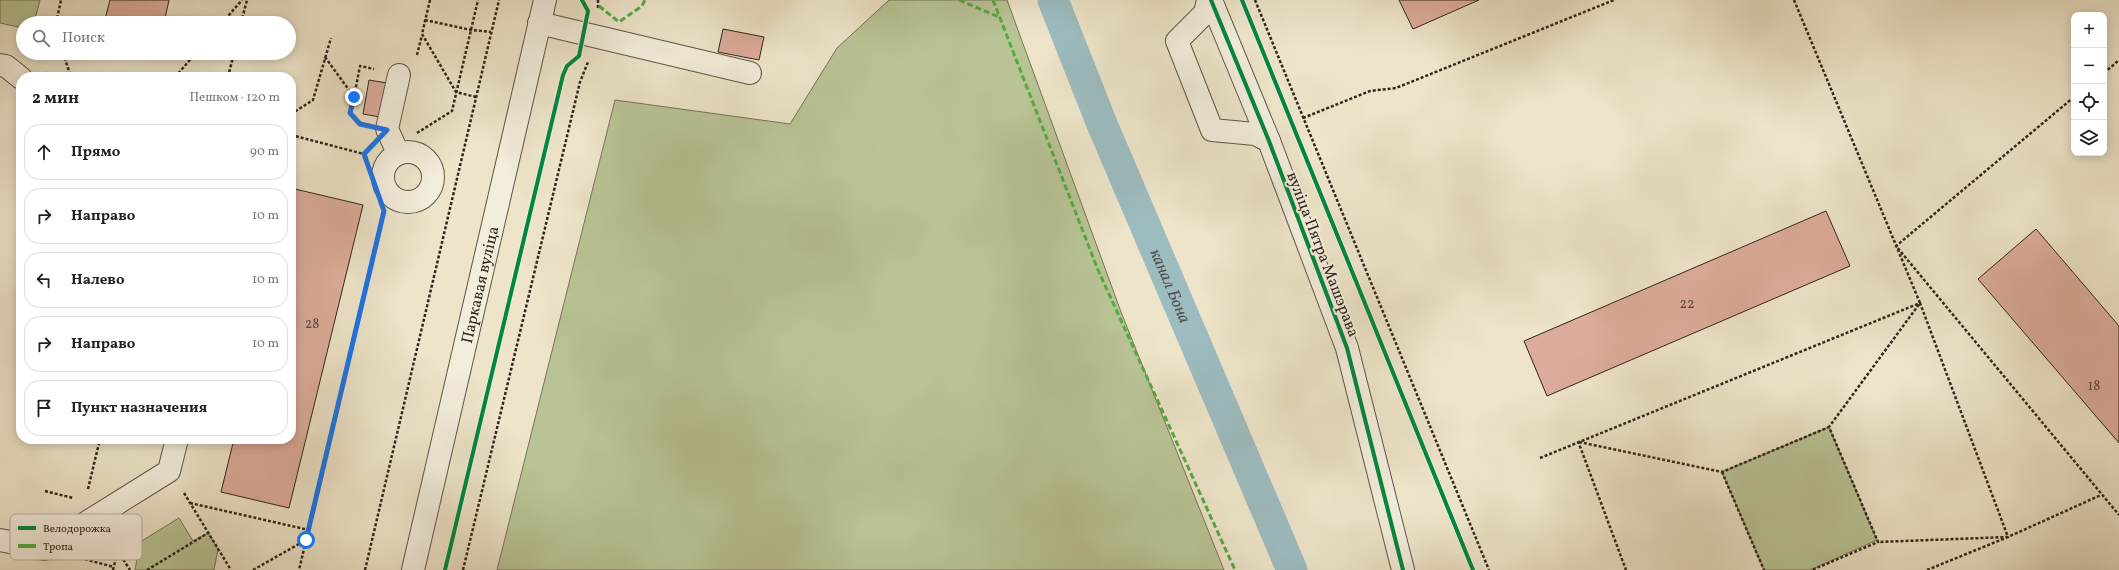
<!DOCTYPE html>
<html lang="ru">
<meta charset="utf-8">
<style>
:root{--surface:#fff;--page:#f6f6f6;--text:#222;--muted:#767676;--line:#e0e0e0}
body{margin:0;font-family:Vollkorn,serif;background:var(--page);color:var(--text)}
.controls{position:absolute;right:12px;top:12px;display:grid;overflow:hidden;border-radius:8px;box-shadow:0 2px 10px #0003}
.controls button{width:36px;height:36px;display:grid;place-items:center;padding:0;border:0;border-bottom:1px solid var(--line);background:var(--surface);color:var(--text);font:20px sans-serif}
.stop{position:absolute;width:12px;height:12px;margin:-9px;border:3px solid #1a73e8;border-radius:50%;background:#fff}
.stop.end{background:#1a73e8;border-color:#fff;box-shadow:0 1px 4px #0008}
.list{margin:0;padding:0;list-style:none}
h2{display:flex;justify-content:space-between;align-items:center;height:52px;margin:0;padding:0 16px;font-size:17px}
h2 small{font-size:13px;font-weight:400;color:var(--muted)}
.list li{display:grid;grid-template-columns:26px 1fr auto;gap:12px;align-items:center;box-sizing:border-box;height:56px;margin:0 8px 8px;padding:0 8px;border:1px solid var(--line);border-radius:16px}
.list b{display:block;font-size:15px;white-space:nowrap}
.list em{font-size:13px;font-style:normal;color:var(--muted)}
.icon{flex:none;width:22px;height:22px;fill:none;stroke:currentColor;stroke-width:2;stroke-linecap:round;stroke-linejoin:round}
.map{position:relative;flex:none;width:2119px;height:570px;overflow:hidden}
.search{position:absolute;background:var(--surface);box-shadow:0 2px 10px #0003;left:16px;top:16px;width:280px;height:44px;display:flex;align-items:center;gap:10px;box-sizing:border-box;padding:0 14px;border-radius:22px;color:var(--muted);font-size:15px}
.panel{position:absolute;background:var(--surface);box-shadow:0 2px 10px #0003;left:16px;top:72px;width:280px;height:372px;border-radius:16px}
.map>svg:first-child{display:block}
.green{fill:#b9c496;stroke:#747458}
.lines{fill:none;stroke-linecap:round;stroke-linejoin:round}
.canal{stroke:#9dbcc0;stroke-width:31}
.building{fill:#ddac9c;stroke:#30251b}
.minor-casing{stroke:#5f5546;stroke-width:24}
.path{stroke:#30251b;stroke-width:2.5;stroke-dasharray:3 2;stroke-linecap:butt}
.minor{stroke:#f3eddc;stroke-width:22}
.quiet{stroke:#54aa43;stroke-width:3;stroke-dasharray:6 3;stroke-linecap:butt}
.cycleway-casing{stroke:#f3eddc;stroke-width:6}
.cycleway{stroke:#00873e;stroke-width:4}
.route{stroke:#1a73e8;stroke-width:5}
.labels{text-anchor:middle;stroke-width:4;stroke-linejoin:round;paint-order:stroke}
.number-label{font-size:14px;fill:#5b473b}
.street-label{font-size:16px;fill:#30251b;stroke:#f3eddc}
.water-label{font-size:17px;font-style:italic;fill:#51524d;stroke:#f3eddc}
.key{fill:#f3eddc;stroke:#b8b1a2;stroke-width:1}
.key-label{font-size:11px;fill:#30251b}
</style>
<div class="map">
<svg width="2119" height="570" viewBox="0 0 2119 570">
<rect width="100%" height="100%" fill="#ede4c9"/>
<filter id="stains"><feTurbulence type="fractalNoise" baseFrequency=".005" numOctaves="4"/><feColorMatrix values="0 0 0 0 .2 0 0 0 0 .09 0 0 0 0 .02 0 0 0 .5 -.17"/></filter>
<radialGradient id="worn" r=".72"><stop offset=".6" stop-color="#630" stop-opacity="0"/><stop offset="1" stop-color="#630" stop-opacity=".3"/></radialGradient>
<!-- green -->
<path class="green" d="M0 0H40L34 23H23V28L0 23Z
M889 0H1007L1121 312 1224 570H497L615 100 790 124 837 48Z
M1829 427 1877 540 1810 570H1764L1722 472Z
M179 518 193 541 208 533 218 549 214 570H135L140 542Z"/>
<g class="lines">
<!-- canal -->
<path class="canal" id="s1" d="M1053 0 1102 124 1292 570"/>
</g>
<!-- building -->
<path class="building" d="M110 0H169L164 23H104Z
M1399 0H1479L1413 29Z
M723 29 764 37 759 60 718 52Z
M369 80 387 83 380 117 363 114Z
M295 189 363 205 289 508 221 492 234 439H291V206Z
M1826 211 1850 266 1547 396 1524 341Z
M2036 229 2119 326V443L1978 279Z"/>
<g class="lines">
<!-- minor casing -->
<g class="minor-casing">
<g id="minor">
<path d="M1208 0 1205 13 1177 41 1212 130 1255 134 1269 141"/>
<path d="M1211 0 1269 141 1347 348 1403 570"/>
<path d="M539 23 750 73"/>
<path d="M0 65 6 66 21 78"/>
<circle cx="408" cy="177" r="25"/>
<path d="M398 153 387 129 399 75"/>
<path d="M0 540 44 549 169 471 177 439"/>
<path id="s2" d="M413 570 545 0"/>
</g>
</g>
<!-- path -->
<path class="path" d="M430 0 422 34 456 92 476 97
M598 0V9
M1255 0 1489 570
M1794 0 1920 303 1829 427
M425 20 471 30 491 32
M56 23 61 0
M222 23 242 0
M241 23 247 0
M63 53 71 77
M417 55 422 35
M325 57 354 97 350 113 361 124
M46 73 67 77
M2104 73 2119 60
M175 77 196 53
M228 77 234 53
M354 97 360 66 374 69
M2074 97 1896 246 2119 515
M291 114 313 100 331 38
M1303 118 1370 91 1396 88 1614 0
M417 133 452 111 478 0
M291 135 364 154 384 211 299 570
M1578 441 1626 570
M1579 442 1722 472 1829 427 1878 542 1812 570
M1540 458 1920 303 2008 537 1878 542
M1722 472 1764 570
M88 489 100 439
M45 491 73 498
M184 493 231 570
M190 503 309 530
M118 551 130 570
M80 558 114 567
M113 570 122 533
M147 570 208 533
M253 570 306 540
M365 570 499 0
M463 570 580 82 588 62
M1927 570 2008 537 2101 495"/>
<!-- minor -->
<use href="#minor" class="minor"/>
<!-- quiet -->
<path class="quiet" d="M959 0 999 17
M993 0 1098 270 1235 570
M599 6 619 22 642 6 645 0"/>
<!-- cycleway casing -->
<g class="cycleway-casing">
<path id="cycleway" d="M1211 0 1269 141 1347 348 1403 570
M1242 0 1473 570
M445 570 563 75 567 66 579 56 588 11 582 0"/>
</g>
<!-- cycleway -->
<use href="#cycleway" class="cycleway"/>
</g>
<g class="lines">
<!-- route -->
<path class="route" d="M306 540 384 211 364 154 387 130 360 124 350 113 354 97"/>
</g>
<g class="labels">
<!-- number labels -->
<g class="number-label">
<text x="1687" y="308">22</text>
<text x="312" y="328">28</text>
<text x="2094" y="390">18</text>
</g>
<!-- street labels -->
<g class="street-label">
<text transform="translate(1324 254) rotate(69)" y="6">вуліца Пятра Машэрава</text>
<text dy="6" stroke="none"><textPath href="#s2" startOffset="293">Паркавая вуліца</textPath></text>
</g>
<!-- water labels -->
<g class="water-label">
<text dy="6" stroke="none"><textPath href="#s1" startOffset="309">канал Бона</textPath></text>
</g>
</g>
<!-- legend -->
<rect x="10" y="514" width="132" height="46" rx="6" class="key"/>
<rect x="18" y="526" width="18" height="4" fill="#00873e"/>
<rect x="18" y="544" width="18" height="4" fill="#54aa43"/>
<g class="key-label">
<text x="43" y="532">Велодорожка</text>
<text x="43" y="550">Тропа</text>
</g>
<rect width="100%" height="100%" filter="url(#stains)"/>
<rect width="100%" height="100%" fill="url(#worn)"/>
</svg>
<div class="controls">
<button>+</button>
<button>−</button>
<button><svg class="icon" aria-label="locate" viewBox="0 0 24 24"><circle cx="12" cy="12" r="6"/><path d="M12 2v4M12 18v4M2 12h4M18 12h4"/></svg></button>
<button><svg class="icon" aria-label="layers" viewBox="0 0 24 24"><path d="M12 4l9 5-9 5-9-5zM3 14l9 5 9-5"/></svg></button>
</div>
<div class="stop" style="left:306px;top:540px"></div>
<div class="stop end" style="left:354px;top:97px"></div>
<div class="search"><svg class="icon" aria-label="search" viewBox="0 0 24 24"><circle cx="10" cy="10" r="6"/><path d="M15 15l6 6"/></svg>Поиск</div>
<section class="panel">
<h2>2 мин<small>Пешком · 120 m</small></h2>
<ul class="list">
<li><svg class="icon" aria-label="ahead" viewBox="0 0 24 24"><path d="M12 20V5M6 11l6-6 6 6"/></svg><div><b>Прямо</b></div><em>90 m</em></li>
<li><svg class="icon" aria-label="right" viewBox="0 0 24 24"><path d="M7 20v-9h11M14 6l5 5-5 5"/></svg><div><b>Направо</b></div><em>10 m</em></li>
<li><svg class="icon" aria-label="left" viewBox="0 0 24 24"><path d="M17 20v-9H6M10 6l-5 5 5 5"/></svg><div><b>Налево</b></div><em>10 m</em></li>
<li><svg class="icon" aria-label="right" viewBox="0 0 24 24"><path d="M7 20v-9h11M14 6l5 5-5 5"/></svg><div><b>Направо</b></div><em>10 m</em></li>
<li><svg class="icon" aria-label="arrive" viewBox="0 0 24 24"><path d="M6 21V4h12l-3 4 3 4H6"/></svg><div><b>Пункт назначения</b></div></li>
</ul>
</section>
</div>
